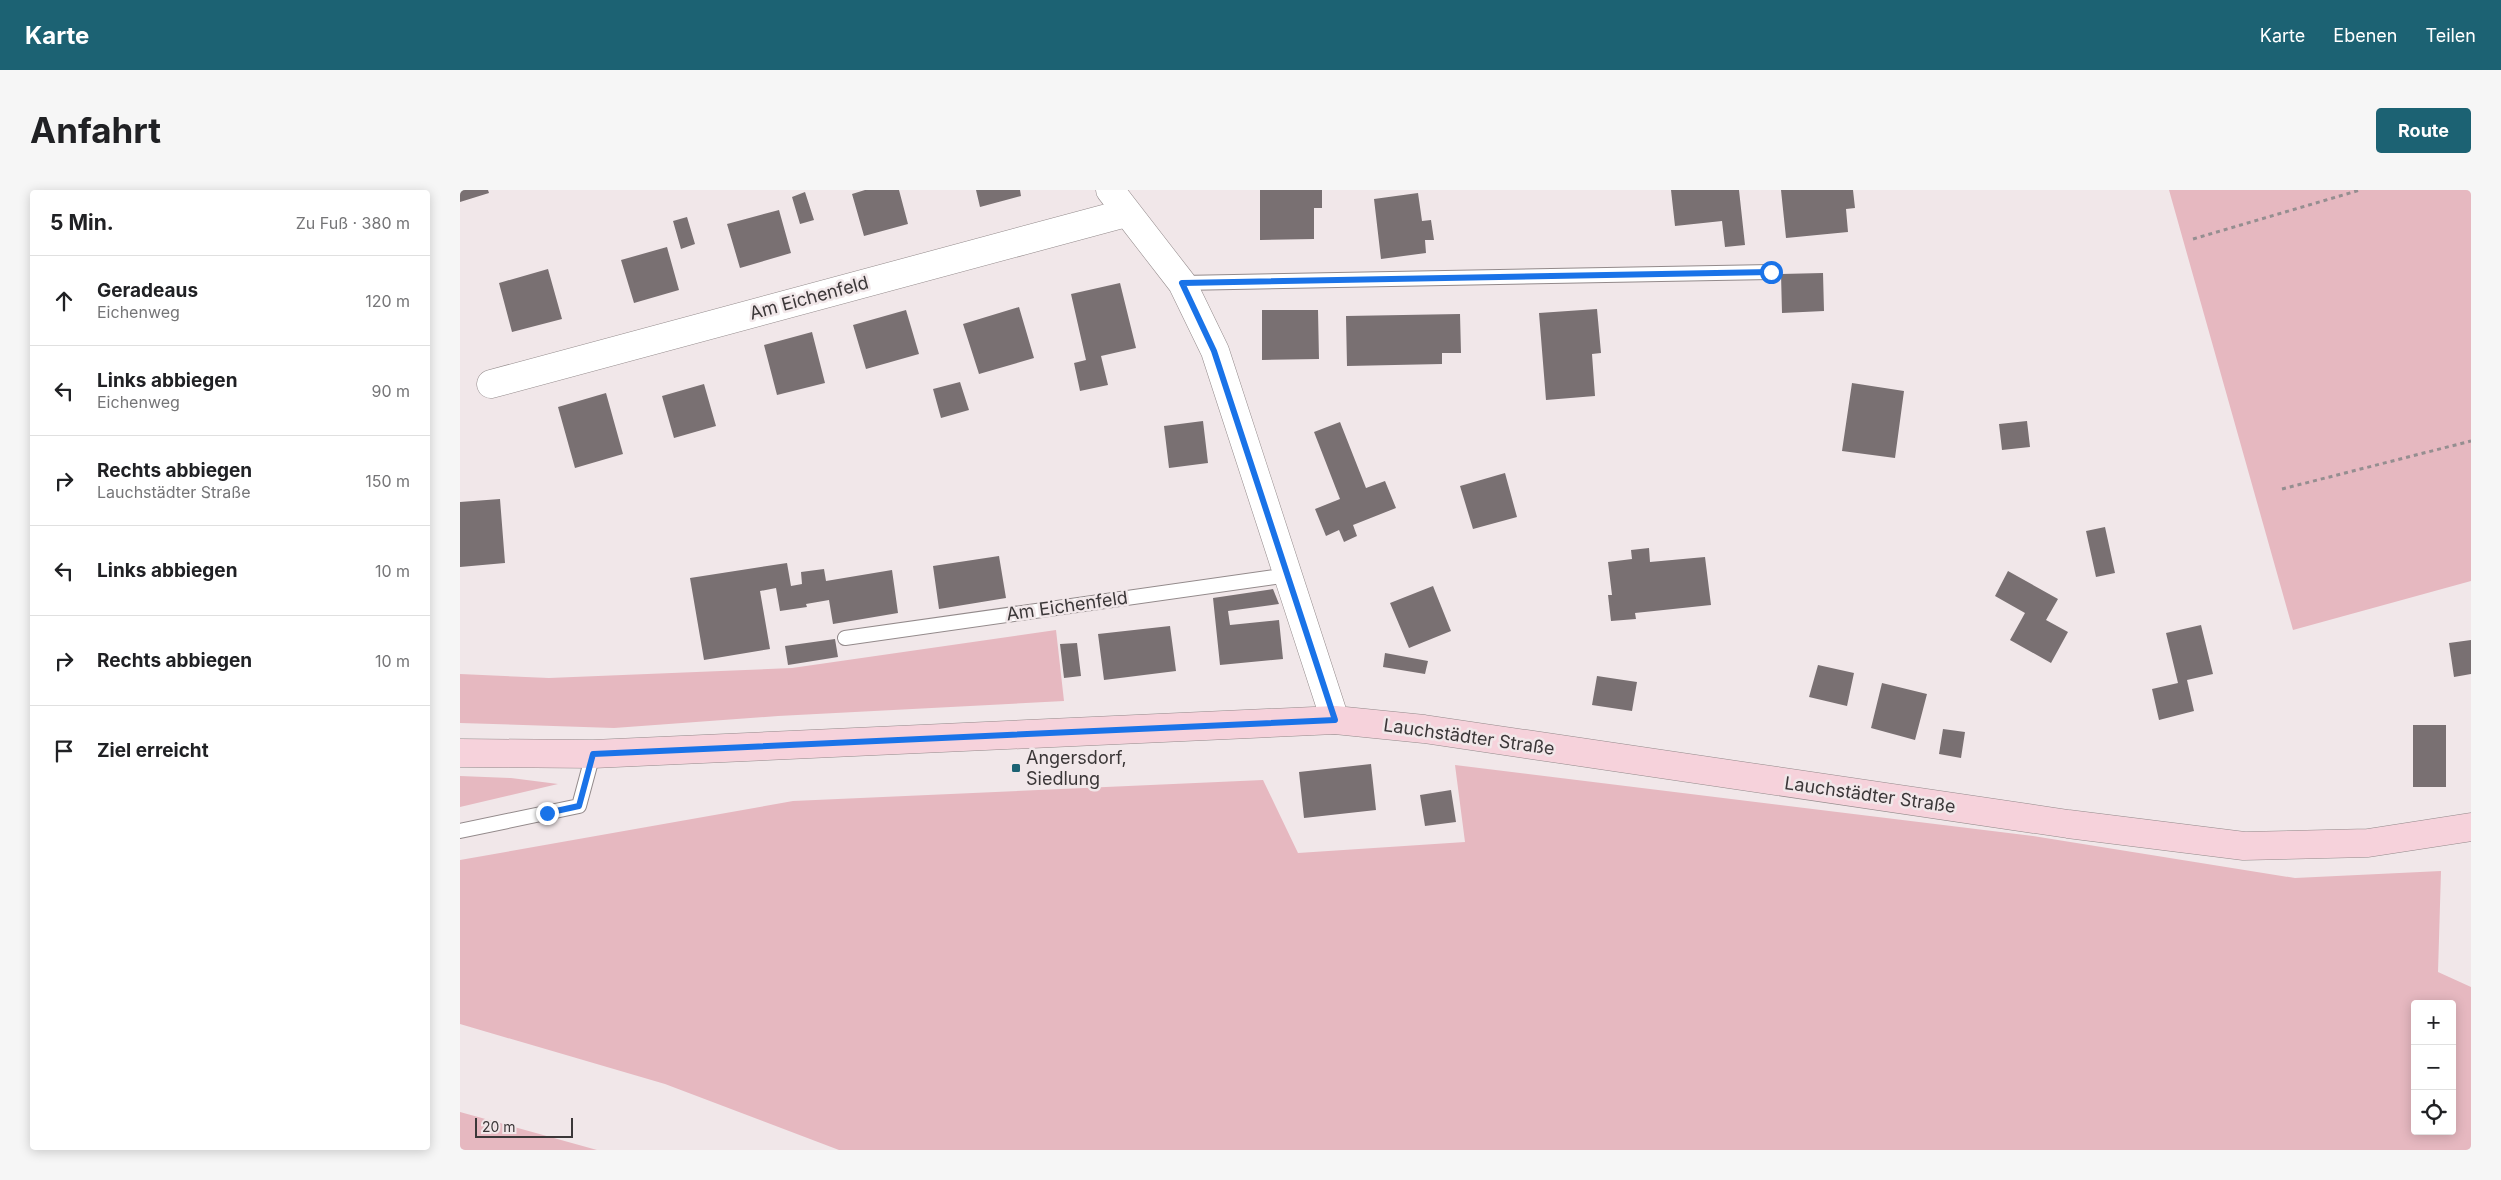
<!DOCTYPE html>
<html lang="de">
<meta charset="utf-8">
<style>
:root{--surface:#fff;--page:#f6f6f6;--text:#202124;--muted:#757577;--line:#e0e0e0;--accent:#1c6273}
body{margin:0;font-family:Inter,sans-serif;background:var(--page);color:var(--text)}
.controls{position:absolute;right:15px;bottom:15px;display:grid;overflow:hidden;border-radius:5px;box-shadow:0 2px 12px #0003}
.controls button{width:45px;height:45px;display:grid;place-items:center;padding:0;border:0;border-bottom:1px solid var(--line);background:var(--surface);color:var(--text);font:25px sans-serif}
.scale{position:absolute;left:15px;bottom:12px;width:98px;box-sizing:border-box;padding-left:5px;border:2px solid #3b3738;border-top:0;font-size:14px;line-height:18px;white-space:nowrap;color:#3b3738;-webkit-text-stroke:4px #f1e7e9;paint-order:stroke}
.stop{position:absolute;width:15px;height:15px;margin:-11px;border:4px solid #1a73e8;border-radius:50%;background:#fff}
.stop.end{background:#1a73e8;border-color:#fff;box-shadow:0 1px 5px #0008}
.list{margin:0;padding:0;list-style:none}
h2{display:flex;justify-content:space-between;align-items:center;height:65px;margin:0;padding:0 20px;font-size:21px}
h2 small{font-size:16px;font-weight:400;color:var(--muted)}
.list li{display:grid;grid-template-columns:32px 1fr auto;gap:15px;align-items:center;box-sizing:border-box;height:90px;padding:0 20px;border-top:1px solid var(--line)}
.list b{display:block;font-size:19px;white-space:nowrap}
.list p{margin:0;font-size:16px;white-space:nowrap;color:var(--muted)}
.list em{font-size:16px;font-style:normal;color:var(--muted)}
.icon{flex:none;width:28px;height:28px;fill:none;stroke:currentColor;stroke-width:2;stroke-linecap:round;stroke-linejoin:round}
.map{position:relative;flex:none;width:2011px;height:960px;overflow:hidden;border-radius:5px}
header{display:flex;align-items:center;gap:30px;box-sizing:border-box;height:70px;padding:0 25px;background:var(--accent);color:#fff}
header strong{font-size:24px}
nav{display:flex;gap:28px;margin-inline-start:auto;font-size:18px}
.intro{display:flex;align-items:center;justify-content:space-between;box-sizing:border-box;height:120px;padding:0 30px}
h1{margin:0;font-size:35px}
.button{padding:12px 22px;border-radius:5px;background:var(--accent);color:#fff;font-size:18px;font-weight:700}
main{display:flex;gap:30px;padding:0 30px}
aside{flex:1;background:var(--surface);border-radius:5px;box-shadow:0 2px 12px #0003}
.map>svg:first-child{display:block}
.green{fill:#e6b8c0;fill-rule:evenodd}
.building{fill:#797072}
.lines{fill:none;stroke-linecap:round;stroke-linejoin:round}
.lane-casing{stroke:#938a8b;stroke-width:16}
.street-casing{stroke:#938a8b;stroke-width:29}
.secondary-casing{stroke:#938a8b;stroke-width:29}
.path{stroke:#958e90;stroke-width:3;stroke-dasharray:4 4;stroke-linecap:butt}
.lane{stroke:#fff;stroke-width:14}
.street{stroke:#fff;stroke-width:28}
.secondary{stroke:#f6d2db;stroke-width:28}
.route{stroke:#1a73e8;stroke-width:6}
.poi-dot{fill:#1c6273;stroke:#f1e7e9;stroke-width:2}
.labels{text-anchor:middle;stroke-width:5;stroke-linejoin:round;paint-order:stroke}
.street-label{font-size:18px;fill:#3b3738;stroke:#f1e7e9}
.poi-label{font-size:18px;fill:#3b3738;stroke:#f1e7e9;text-anchor:start}
</style>
<header>
<strong>Karte</strong>
<nav><a>Karte</a><a>Ebenen</a><a>Teilen</a></nav>
</header>
<div class="intro"><h1>Anfahrt</h1><a class="button">Route</a></div>
<main>
<aside>
<h2>5 Min.<small>Zu Fuß · 380 m</small></h2>
<ul class="list">
<li><svg class="icon" aria-label="ahead" viewBox="0 0 24 24"><path d="M12 20V5M6 11l6-6 6 6"/></svg><div><b>Geradeaus</b><p>Eichenweg</p></div><em>120 m</em></li>
<li><svg class="icon" aria-label="left" viewBox="0 0 24 24"><path d="M17 20v-9H6M10 6l-5 5 5 5"/></svg><div><b>Links abbiegen</b><p>Eichenweg</p></div><em>90 m</em></li>
<li><svg class="icon" aria-label="right" viewBox="0 0 24 24"><path d="M7 20v-9h11M14 6l5 5-5 5"/></svg><div><b>Rechts abbiegen</b><p>Lauchstädter Straße</p></div><em>150 m</em></li>
<li><svg class="icon" aria-label="left" viewBox="0 0 24 24"><path d="M17 20v-9H6M10 6l-5 5 5 5"/></svg><div><b>Links abbiegen</b></div><em>10 m</em></li>
<li><svg class="icon" aria-label="right" viewBox="0 0 24 24"><path d="M7 20v-9h11M14 6l5 5-5 5"/></svg><div><b>Rechts abbiegen</b></div><em>10 m</em></li>
<li><svg class="icon" aria-label="arrive" viewBox="0 0 24 24"><path d="M6 21V4h12l-3 4 3 4H6"/></svg><div><b>Ziel erreicht</b></div></li>
</ul>
</aside>
<div class="map">
<svg width="2011" height="960" viewBox="0 0 2011 960">
<rect width="100%" height="100%" fill="#f1e7e9"/>
<!-- green -->
<path class="green" d="M1709 0H2011V391L1833 440Z
M596 440 604 511 318 526 154 538 0 533V484L89 488 332 478Z
M995 575 1573 646 1835 688 1981 681 1978 782 2011 797V960H379L205 894 0 834V670L333 611 803 590 838 663 1005 652ZM1955 814H1992V941H1955Z
M0 586 51 588 98 594 0 617Z
M0 922 137 960H0Z"/>
<!-- building -->
<path class="building" d="M0 0H28L29 3 0 12Z
M405 0H439L448 34 404 46 392 4Z
M516 0H560L561 6 520 17Z
M800 0H862V18H854V49L800 50Z
M1211 0H1279L1285 55 1265 57 1262 31 1215 36Z
M1321 0H1393L1395 18 1386 19 1388 42 1326 48Z
M345 2 354 30 340 34 332 7Z
M958 3 962 31 971 30 974 50H965L966 63 921 69 914 9Z
M319 20 331 63 280 78 267 34Z
M227 27 235 54 221 59 213 31Z
M207 57 219 100 174 113 161 70Z
M88 79 102 129 52 142 39 93Z
M1363 83 1364 121 1322 123 1321 84Z
M660 93 676 158 641 166 648 195 620 201 614 173 626 170 611 104Z
M559 117 574 168 519 184 503 134Z
M1137 119 1141 163 1132 164 1135 206 1086 210 1079 123Z
M446 120 459 164 406 179 393 135Z
M802 120H858L859 169 802 170Z
M1000 124 1001 163H982V174L887 176 886 126Z
M352 142 365 193 317 205 304 155Z
M500 192 509 220 481 228 473 199Z
M1392 193 1444 201 1435 268 1382 261Z
M244 194 256 236 214 248 202 206Z
M146 203 163 264 115 278 98 217Z
M743 231 748 273 709 278 704 236Z
M1567 231 1570 257 1542 260 1539 234Z
M880 232 906 298 925 291 936 318 893 335 897 346 884 352 879 340 866 346 855 319 880 309 854 242Z
M1045 283 1057 327 1013 339 1000 296Z
M40 309 45 373 0 377V312Z
M1645 337 1655 383 1636 387 1626 341Z
M1189 358 1190 372 1245 367 1251 415 1175 423 1176 429 1151 431 1148 405H1152L1148 372 1172 369 1171 360Z
M539 366 546 408 479 419 473 376Z
M327 373 331 396 342 394 341 382 364 379 366 391 432 380 438 423 373 434 369 410 346 414 347 417 320 421 316 398 300 401 310 459 244 470 230 388Z
M1548 381 1598 409 1586 430 1608 442 1591 473 1550 450 1565 423 1535 406Z
M973 396 991 441 949 458 930 413Z
M813 399 819 414 768 421 770 435 819 430 823 469 760 475 753 408Z
M1741 435 1753 484 1727 490 1734 521 1699 530 1692 499 1718 493 1706 443Z
M710 436 716 481 644 490 638 444Z
M375 449 378 467 328 475 325 456Z
M2011 450V484L1994 487 1989 453Z
M617 453 621 486 604 488 600 454Z
M925 463 968 471 965 484 923 477Z
M1358 475 1394 483 1387 516 1349 507Z
M1137 486 1177 492 1172 521 1132 515Z
M1422 493 1467 504 1455 550 1411 538Z
M1953 535H1986V597H1953Z
M1483 539 1505 542 1501 568 1479 564Z
M911 574 916 620 844 628 839 582Z
M991 600 996 632 965 636 960 605Z"/>
<g class="lines">
<!-- lane casing -->
<g class="lane-casing">
<path id="lane" d="M722 93 1311 82
M385 448 829 385
M0 641 119 616 133 564"/>
</g>
<!-- street casing -->
<g class="street-casing">
<path id="street" d="M650 0 722 93 755 161 875 530
M31 194 666 23"/>
</g>
<!-- secondary casing -->
<g class="secondary-casing">
<path id="secondary" d="M0 563 133 564 875 530 964 539 1608 634 1784 656 1908 653 2011 637"/>
</g>
<!-- path -->
<path class="path" d="M1733 49 1900 0
M1822 299 2011 251"/>
<!-- lane -->
<use href="#lane" class="lane"/>
<!-- street -->
<use href="#street" class="street"/>
<!-- secondary -->
<use href="#secondary" class="secondary"/>
</g>
<g class="lines">
<!-- route -->
<path class="route" d="M87 623 119 616 133 564 875 530 754 161 722 93 1311 82"/>
</g>
<!-- markers -->
<rect class="poi-dot" x="551" y="573" width="10" height="10" rx="2.5"/>
<g class="labels">
<!-- street labels -->
<g class="street-label">
<text transform="translate(349 108) rotate(-15)" y="6">Am Eichenfeld</text>
<text transform="translate(607 416) rotate(-8)" y="6">Am Eichenfeld</text>
<text transform="translate(1009 547) rotate(8)" y="6">Lauchstädter Straße</text>
<text transform="translate(1410 605) rotate(8)" y="6">Lauchstädter Straße</text>
</g>
<!-- poi labels -->
<g class="poi-label">
<text x="566" y="574">Angersdorf,<tspan x="566" dy="21">Siedlung</tspan></text>
</g>
</g>
</svg>
<div class="controls">
<button>+</button>
<button>−</button>
<button><svg class="icon" aria-label="locate" viewBox="0 0 24 24"><circle cx="12" cy="12" r="6"/><path d="M12 2v4M12 18v4M2 12h4M18 12h4"/></svg></button>
</div>
<div class="scale">20 m</div>
<div class="stop" style="left:1311px;top:82px"></div>
<div class="stop end" style="left:87px;top:623px"></div>
</div>
</main>
